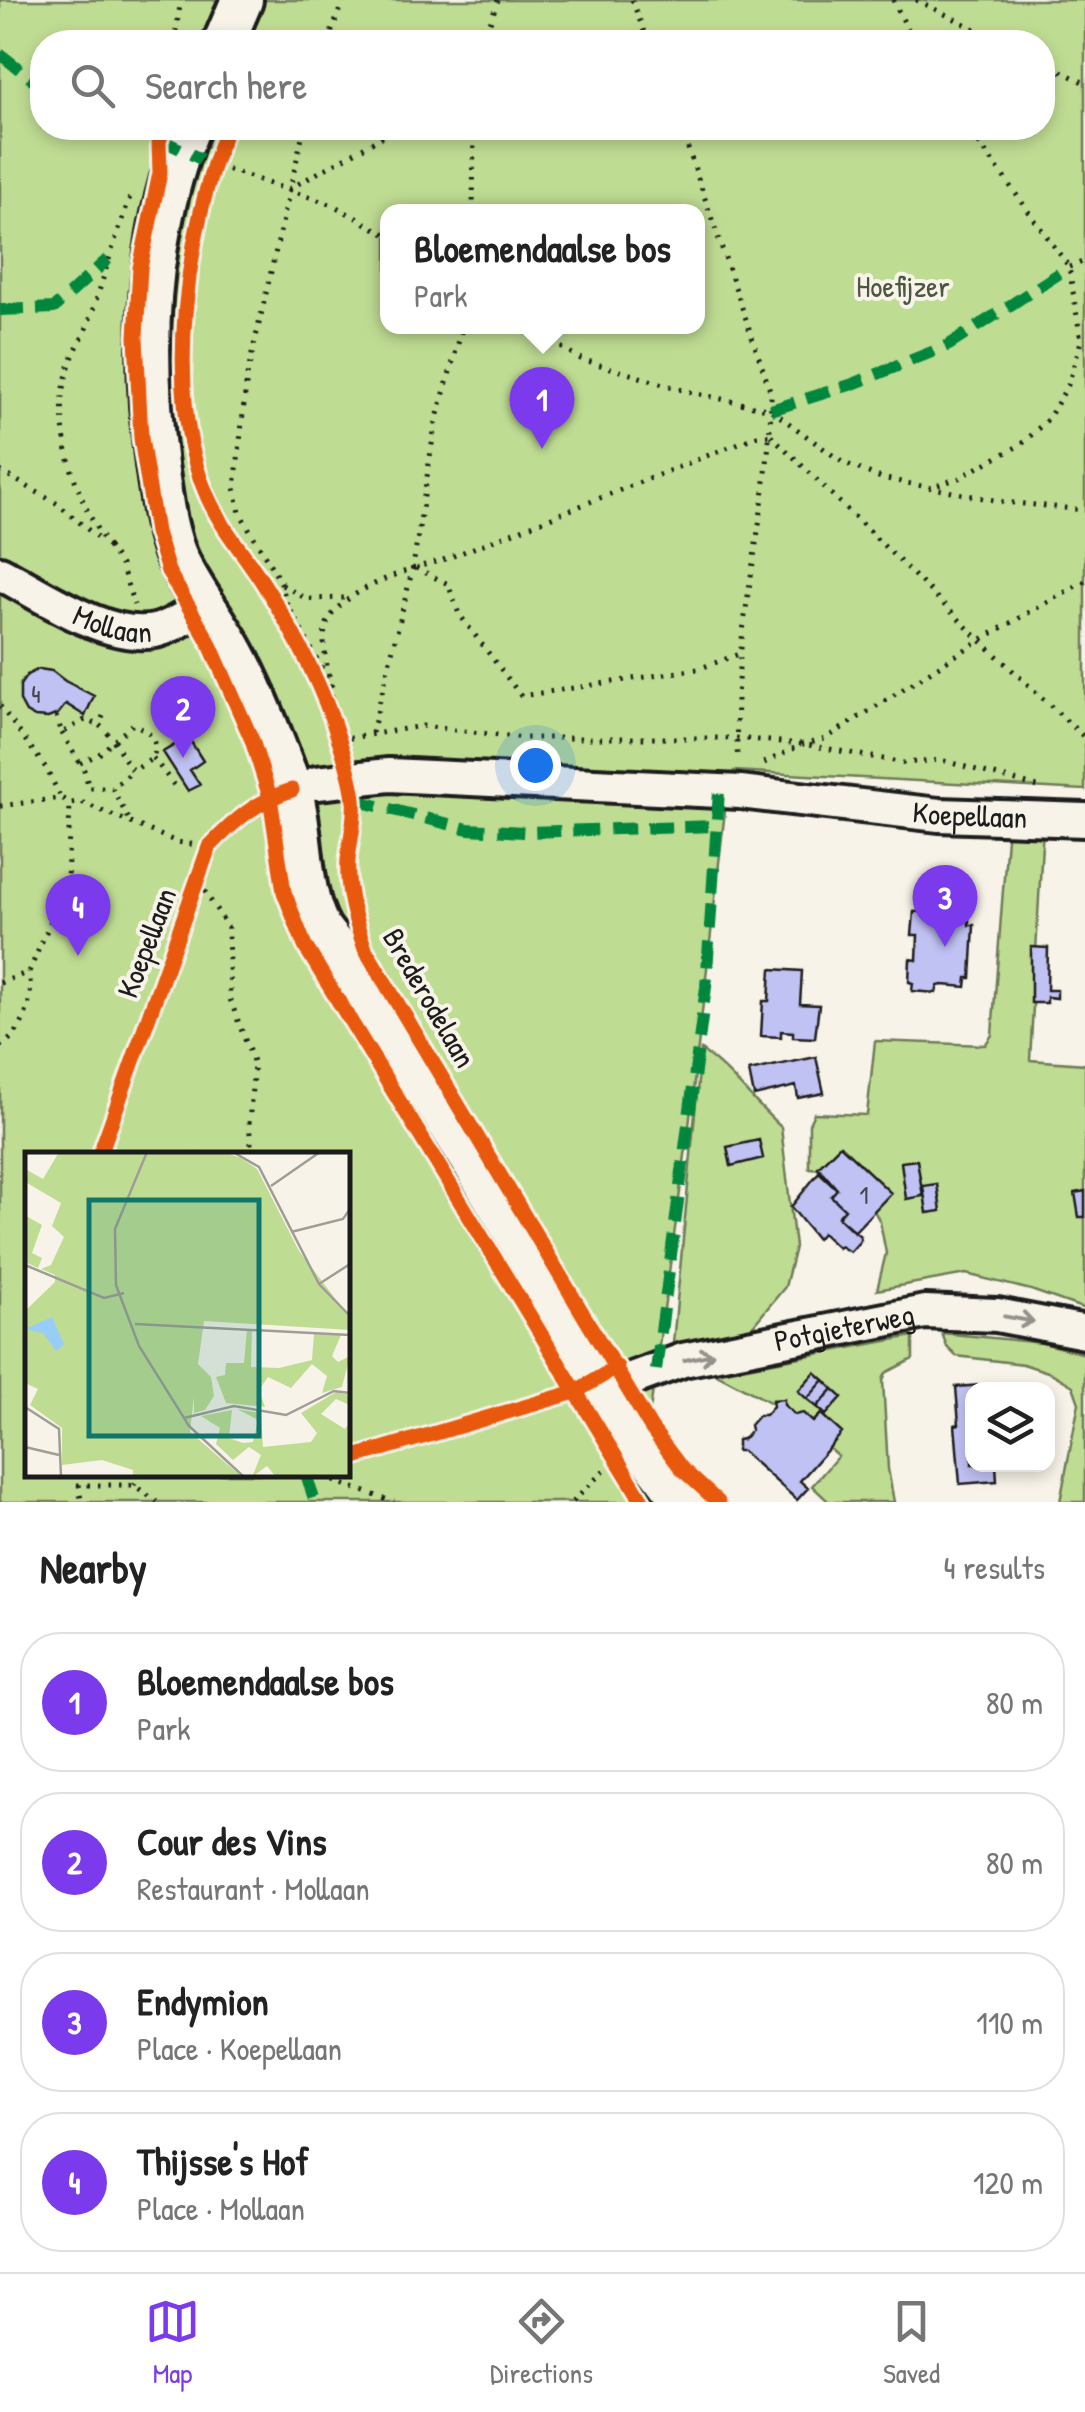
<!DOCTYPE html>
<meta charset="utf-8">
<style>
:root{--surface:#fff;--page:#f6f6f6;--text:#222;--muted:#767676;--line:#e0e0e0;--accent:#7c3aed}
body{margin:0;font-family:"Patrick Hand",sans-serif;background:var(--page);color:var(--text)}
.controls{position:absolute;right:30px;bottom:30px;display:grid;overflow:hidden;border-radius:20px;box-shadow:0 5px 15px #0003}
.controls button{width:90px;height:90px;display:grid;place-items:center;padding:0;border:0;border-bottom:2px solid var(--line);background:var(--surface);color:var(--text);font:50px sans-serif}
.you{position:absolute;left:535px;top:765px;width:35px;height:35px;margin:-25px;border:8px solid #fff;border-radius:50%;background:#1a73e8;box-shadow:0 0 0 15px #1a73e833}
.badge{display:grid;place-items:center;width:65px;height:65px;border-radius:50%;background:var(--accent);color:#fff;font-size:32px;font-weight:700}
.pin{position:absolute;translate:-50% -82px;filter:drop-shadow(0 2px 5px #0008)}
.pin::after{content:'';position:absolute;top:52px;width:35px;height:30px;background:inherit;clip-path:polygon(0 0,100% 0,50% 100%)}
.popup{position:absolute;left:380px;top:204px;width:325px;height:130px;box-sizing:border-box;display:grid;place-content:center;border-radius:20px;background:var(--surface);filter:drop-shadow(0 2px 8px #0005);font-size:32px;white-space:nowrap;color:var(--muted)}
.popup b{font-size:38px;color:var(--text)}
.popup::after{content:'';position:absolute;left:50%;top:100%;margin-left:-20px;border:20px solid transparent;border-top-color:var(--surface)}
.list{margin:0;padding:0;list-style:none}
h2{display:flex;justify-content:space-between;align-items:center;height:130px;margin:0;padding:0 40px;font-size:42px}
h2 small{font-size:32px;font-weight:400;color:var(--muted)}
.list li{display:grid;grid-template-columns:65px 1fr auto;gap:30px;align-items:center;box-sizing:border-box;height:140px;margin:0 20px 20px;padding:0 20px;border:2px solid var(--line);border-radius:40px}
.list b{display:block;font-size:38px;white-space:nowrap}
.list p{margin:0;font-size:32px;white-space:nowrap;color:var(--muted)}
.list em{font-size:32px;font-style:normal;color:var(--muted)}
.icon{flex:none;width:55px;height:55px;fill:none;stroke:currentColor;stroke-width:2;stroke-linecap:round;stroke-linejoin:round}
.map{position:relative;flex:none;width:1085px;height:1502px;overflow:hidden}
.search{position:absolute;background:var(--surface);box-shadow:0 5px 15px #0003;left:30px;right:30px;top:30px;height:110px;display:flex;align-items:center;gap:25px;box-sizing:border-box;padding:0 35px;border-radius:40px;color:var(--muted);font-size:38px}
.sheet{height:770px;background:var(--surface)}
nav{display:flex;justify-content:space-around;align-items:center;box-sizing:border-box;height:140px;border-top:2px solid var(--line);background:var(--surface);font-size:28px;color:var(--muted)}
nav a{display:grid;justify-items:center;gap:5px}
nav .on{color:var(--accent)}
.map>svg:first-child{display:block}
.green{fill:#bfdc93;stroke:#6e7c58;stroke-width:2.5;fill-rule:evenodd}
.building{fill:#c1c2f4;stroke:#1c1c1c;stroke-width:2.5}
.lines{fill:none;stroke-linecap:round;stroke-linejoin:round}
.minor-casing{stroke:#1c1c1c;stroke-width:40}
.tertiary-casing{stroke:#1c1c1c;stroke-width:48}
.path{stroke:#1c1c1c;stroke-width:5;stroke-dasharray:2.5 8;stroke-linecap:butt}
.minor{stroke:#f7f3e8;stroke-width:32}
.tertiary{stroke:#f7f3e8;stroke-width:40}
.quiet{stroke:#00873e;stroke-width:12;stroke-dasharray:25 12;stroke-linecap:butt}
.cycleway-casing{stroke:#f7f3e8;stroke-width:21}
.cycleway{stroke:#e8590c;stroke-width:15}
.oneway{stroke:#94928c}
.labels{text-anchor:middle;stroke-width:8;stroke-linejoin:round;paint-order:stroke}
.number-label{font-size:25px;fill:#454652}
.park-label{font-size:30px;fill:#4d5640;stroke:#f7f3e8}
.street-label{font-size:30px;fill:#1c1c1c;stroke:#f7f3e8}
.inset-road{fill:none;stroke:#9f9d96;stroke-width:2.5}
.view{fill:#0f766e;fill-opacity:0.15;stroke:#0f766e;stroke-width:5}
.inset-edge{fill:none;stroke:#1c1c1c;stroke-width:5}
</style>
<div class="map">
<svg width="1085" height="1502" viewBox="0 0 1085 1502">
<rect width="100%" height="100%" fill="#f7f3e8"/>
<filter id="ink" filterUnits="userSpaceOnUse"><feTurbulence type="fractalNoise" baseFrequency=".01" numOctaves="2"/><feDisplacementMap in="SourceGraphic" scale="20" xChannelSelector="R" yChannelSelector="G"/><feConvolveMatrix kernelMatrix="1 2 1 2 8 2 1 2 1" color-interpolation-filters="sRGB"/></filter>
<g filter="url(#ink)">
<!-- green -->
<path class="green" d="M0 0H1085V790L734 771 728 784 689 1126 641 1477 670 1502H0ZM42 42H1042V128H42ZM387 212H697V326H387ZM28 1154H348V1474H28Z
M1008 824 1043 826 1030 1060 1085 1064V1309L1031 1290 966 1274 877 1290 886 1253 880 1222 863 1190 841 1170 809 1168V1124L814 1113 867 1115 875 1041 985 1045 992 1035Z
M701 1050C731 1071 753 1102 781 1127L795 1247 785 1287 742 1339 672 1354Z
M942 1333 1043 1343 1085 1354V1502H1060L1079 1403 1073 1386 1051 1373 1023 1364 956 1356 947 1347Z
M913 1336V1359L886 1373 883 1380 888 1469 894 1502H829L812 1486 838 1456 783 1409 715 1373Z"/>
<!-- building -->
<path class="building" d="M39 669 52 671 65 681 94 696 85 716 66 704 58 714 48 718 35 717 26 712 20 701V685L27 675Z
M188 737 203 761 190 770 200 785 188 791 163 752Z
M937 911 969 915V925H974L971 978H967L966 987 943 985 938 986 936 993 912 991 913 983 909 982 910 959 917 960 918 935H912L914 912Z
M1031 947 1048 948 1047 990H1057V998L1047 997V1003H1031Z
M771 969 802 971 800 1004 819 1005 815 1038 793 1037V1032L781 1031V1037L761 1036 763 1001H769Z
M816 1057 824 1093 798 1098 796 1086 754 1096 749 1071Z
M759 1140 763 1158 731 1166 727 1147Z
M840 1145 891 1193 854 1232 838 1217 845 1209 831 1196 837 1189 818 1167Z
M917 1160 923 1196 906 1199 901 1162Z
M819 1172 837 1189 831 1196 845 1209 838 1217 860 1236V1241L850 1252 840 1246 838 1248 822 1233 817 1239 791 1207Z
M937 1184 941 1211 927 1213 923 1186Z
M1085 1191V1217H1079L1075 1193Z
M815 1372 824 1380 807 1399 798 1391Z
M824 1380 833 1389 817 1407 807 1399Z
M996 1384 991 1390H972V1464H996L997 1481 960 1484 955 1425 959 1424 956 1387Z
M833 1389 842 1397 826 1415 817 1407Z
M784 1399V1405L795 1415 803 1413 813 1422 821 1414 842 1433 800 1481 808 1488 797 1500 742 1451H737V1440L743 1439 751 1430 750 1425 759 1415H765L773 1406 772 1400Z"/>
<g class="lines">
<!-- minor casing -->
<g class="minor-casing">
<g id="minor">
<path id="s1" d="M0 573C41 594 107 641 155 631 172 627 189 615 204 605"/>
<path id="s2" d="M317 783 389 775 740 792 939 815 1085 820"/>
<path id="s3" d="M609 1391 626 1381 683 1360 925 1312 997 1315 1085 1332"/>
</g>
</g>
<!-- tertiary casing -->
<g class="tertiary-casing">
<path id="tertiary" d="M224 42 242 0
M189 128C146 237 142 350 157 465 162 497 165 532 179 562 193 591 214 618 230 646 254 688 271 735 288 779 305 825 297 887 320 928 326 938 337 948 344 957L469 1156 640 1443 673 1487 690 1502"/>
</g>
<!-- path -->
<path class="path" d="M632 0 648 42
M893 0 914 42
M916 0 1002 42
M174 42 181 0
M328 42 343 0
M483 42 498 0
M1042 62 1085 83
M304 128 247 376 235 488 240 513 282 585 286 602 332 687
M681 128 771 393C771 517 728 638 738 762
M208 163 333 205 387 235
M289 189 398 128
M473 212 474 128
M1069 267 1085 261
M525 326 581 359 686 391 771 410 842 462 881 478 1004 502 1085 510
M771 435 980 640 1085 738
M0 471 58 504 100 540
M938 485 959 478 1022 444 1048 419 1068 385 1081 341 1069 267 968 128
M108 547C75 497 49 423 70 364 75 349 84 336 89 322 103 280 115 238 130 197
M108 547 121 565 134 605
M416 568 448 584 459 614 521 696 698 669 739 654
M282 585 307 599 346 598
M326 704 332 700C332 678 321 652 325 630 332 592 411 568 443 560L757 436 771 435
M0 706 46 768 61 798
M56 716 62 733 85 720 99 725
M103 716 99 725C115 737 120 755 133 771L112 788 132 825
M62 733 84 770 89 788H112
M372 733 413 567 435 425 463 326
M339 740 422 726 524 738H736L803 744 904 763 941 760 1038 787
M153 758 177 789
M80 763 99 754 133 724C150 731 159 740 153 758L133 771
M764 763 803 744 825 739 980 640 1085 581
M0 806 61 798 70 803 81 802 177 842 209 847
M199 882 228 928 230 999 254 1064 249 1124 252 1154
M0 983 29 972 67 883 70 803
M0 1046C25 1033 34 998 29 972
M78 1474 81 1502
M314 1474 394 1502
M77 1485H134L157 1502
M134 1485 140 1474
M573 1502 613 1461"/>
<!-- minor -->
<use href="#minor" class="minor"/>
<!-- tertiary -->
<use href="#tertiary" class="tertiary"/>
<!-- quiet -->
<path class="quiet" d="M0 54 42 87
M122 128 151 135 201 159
M0 310 54 308 108 259
M771 410 853 384 949 345 1069 267
M354 800 468 829 525 832 715 826
M656 1370 706 987 719 791
M306 1474 315 1502"/>
<!-- cycleway casing -->
<g class="cycleway-casing">
<path id="cycleway" d="M163 128 159 142 160 173 140 268 136 337 141 438 156 532 168 571 208 640 252 740 270 797 284 892 305 946 643 1502
M227 128C187 226 163 393 206 493 219 525 244 553 263 583 294 632 322 684 339 740 345 758 352 780 354 799 356 819 350 840 348 860 346 891 355 920 365 949L651 1428 682 1469 718 1502
M100 1154 209 847C234 821 256 801 292 790
M348 1459 575 1392 617 1367"/>
</g>
<!-- cycleway -->
<use href="#cycleway" class="cycleway"/>
</g>
<!-- one-way arrows -->
<defs><path id="oneway-shaft" d="M-6 0H5M1.5-3L5.5 0L1.5 3" fill="none" stroke-width="1.6" stroke-linecap="round" stroke-linejoin="round" transform="scale(2.5)"/></defs>
<g class="oneway">
<use href="#oneway-shaft" transform="translate(1019 1319) rotate(10)"/>
<use href="#oneway-shaft" transform="translate(699 1357) rotate(-12)"/>
</g>
</g>
<g class="labels">
<!-- number labels -->
<g class="number-label">
<text x="36" y="703">4</text>
<text x="864" y="1204">1</text>
</g>
<!-- park labels -->
<g class="park-label">
<text x="903" y="297">Hoefijzer</text>
</g>
<!-- street labels -->
<g class="street-label">
<text dy="10" stroke="none"><textPath href="#s1" startOffset="125">Mollaan</textPath></text>
<text dy="10" stroke="none"><textPath href="#s2" startOffset="655">Koepellaan</textPath></text>
<text transform="translate(147 943) rotate(-69)" y="10">Koepellaan</text>
<text transform="translate(429 998) rotate(60)" y="10">Brederodelaan</text>
<text dy="10" stroke="none"><textPath href="#s3" startOffset="245">Potgieterweg</textPath></text>
</g>
</g>
<!-- overview -->
<g transform="translate(25 1152)">
<rect width="325" height="325" fill="#f7f3e8"/>
<path d="M34 0H199L216 6 232 17 274 99 325 166V178L179 169 173 212 186 225 189 244 180 258 169 261V244L165 280 217 325H108V318L77 308 37 313V276L5 253 13 237 0 231V159L30 130V123L16 117 26 113 39 85 27 74 36 51 2 31 1 64 17 73 7 101 17 106 13 116 0 110V23L2 18 18 27ZM222 177 227 178 226 215 254 216 287 208 289 181 316 183 307 204 313 210 325 204 317 235 297 241 302 224 287 212 266 236 243 225 234 238 240 255 201 251 191 225 200 223 201 211H219ZM311 240 325 243V253L311 247 296 262 320 277 325 270 323 325H251L242 314 227 325 236 303 224 295 208 308 191 292 195 276 176 264 207 258 204 286 218 291 228 290 233 268 212 257 236 261 238 295 286 290 292 281 276 261Z" fill="#bfdc93"/>
<path d="M27 165 39 192 31 199 18 181 0 177Z" fill="#98cef6"/>
<path class="inset-road" d="M122 0 90 77 91 133 114 194 164 274 219 325M208 0 234 15 294 132 325 164M246 34 295 0M266 80 318 67 325 57M0 113 79 146 99 141M294 132 325 112M110 172 325 183M0 255 34 277 36 325M159 266 209 254 261 263 309 239 325 241M0 295 34 303"/>
<path class="view" d="M64 48H234V284H64Z"/>
<rect width="325" height="325" class="inset-edge"/>
</g>
</svg>
<div class="controls">
<button><svg class="icon" aria-label="layers" viewBox="0 0 24 24"><path d="M12 4l9 5-9 5-9-5zM3 14l9 5 9-5"/></svg></button>
</div>
<div class="you"></div>
<div class="pin badge" style="left:542px;top:449px">1</div>
<div class="popup"><b>Bloemendaalse bos</b>Park</div>
<div class="pin badge" style="left:183px;top:758px">2</div>
<div class="pin badge" style="left:945px;top:947px">3</div>
<div class="pin badge" style="left:78px;top:956px">4</div>
<div class="search"><svg class="icon" aria-label="search" viewBox="0 0 24 24"><circle cx="10" cy="10" r="6"/><path d="M15 15l6 6"/></svg>Search here</div>
</div>
<section class="sheet">
<h2>Nearby<small>4 results</small></h2>
<ul class="list">
<li><span class="badge">1</span><div><b>Bloemendaalse bos</b><p>Park</p></div><em>80 m</em></li>
<li><span class="badge">2</span><div><b>Cour des Vins</b><p>Restaurant · Mollaan</p></div><em>80 m</em></li>
<li><span class="badge">3</span><div><b>Endymion</b><p>Place · Koepellaan</p></div><em>110 m</em></li>
<li><span class="badge">4</span><div><b>Thijsse's Hof</b><p>Place · Mollaan</p></div><em>120 m</em></li>
</ul>
</section>
<nav>
<a class="on"><svg class="icon" aria-label="map" viewBox="0 0 24 24"><path d="M3 6l6-2 6 2 6-2v14l-6 2-6-2-6 2zM9 4v14M15 6v14"/></svg>Map</a>
<a><svg class="icon" aria-label="directions" viewBox="0 0 24 24"><path d="M12 3l9 9-9 9-9-9zM9 14v-3h6M13 9l2 2-2 2"/></svg>Directions</a>
<a><svg class="icon" aria-label="saved" viewBox="0 0 24 24"><path d="M7 4h10v16l-5-4-5 4z"/></svg>Saved</a>
</nav>
